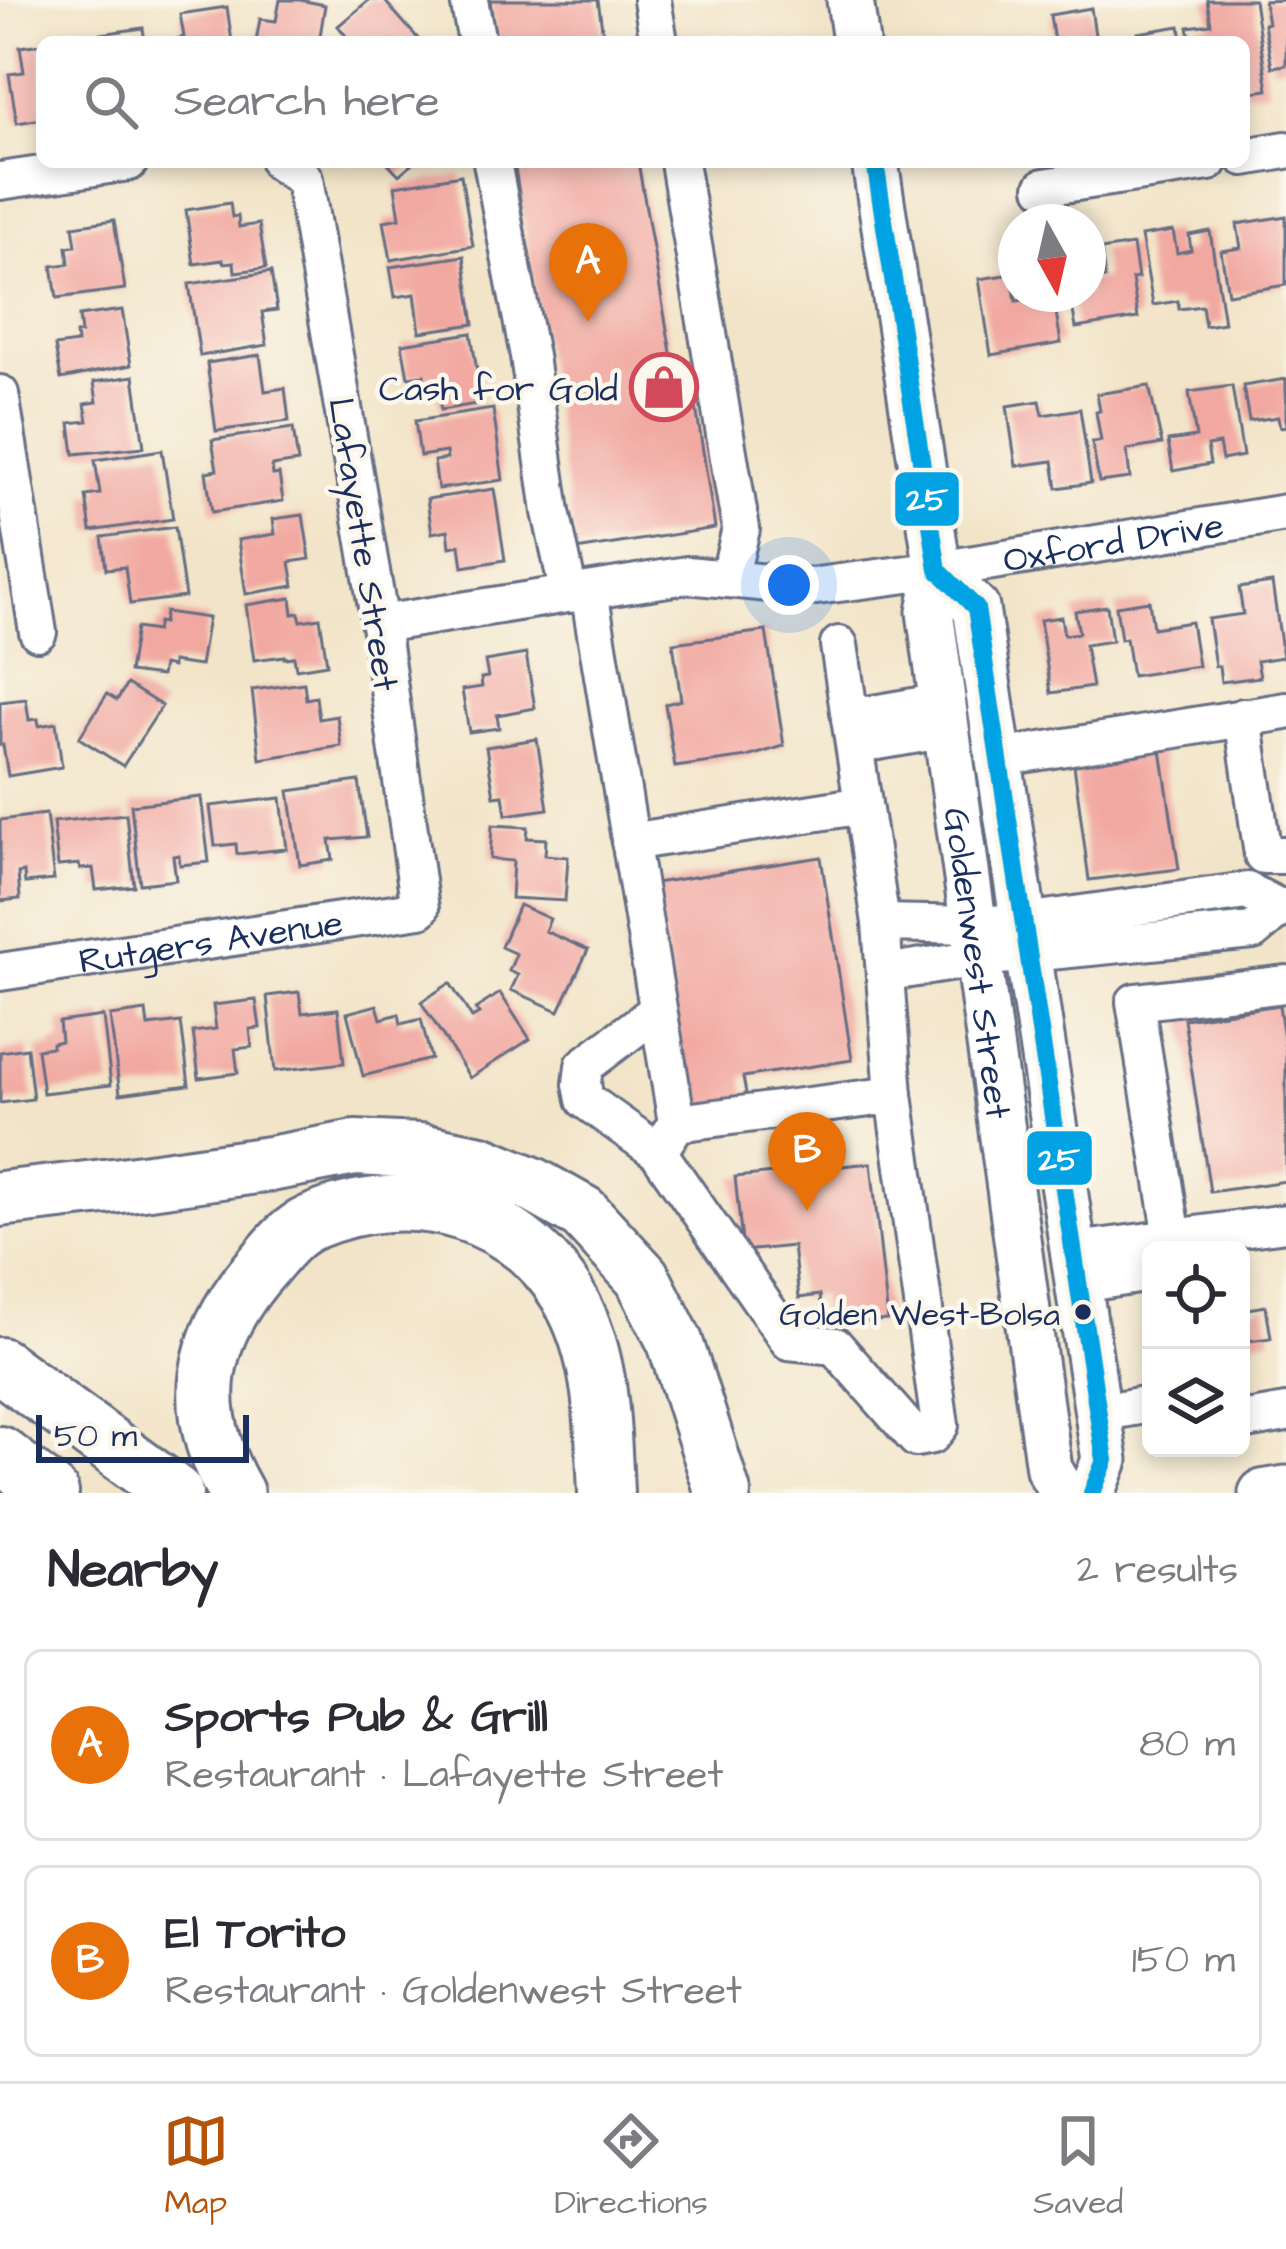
<!DOCTYPE html>
<meta charset="utf-8">
<style>
:root{--surface:#fff;--page:#f2f2f3;--text:#2b2b33;--muted:#7c7c81;--line:#e1e1e2;--accent:#b45309}
body{margin:0;font-family:"Architects Daughter",sans-serif;background:var(--page);color:var(--text)}
.controls{position:absolute;right:36px;bottom:36px;display:grid;overflow:hidden;border-radius:18px;box-shadow:0 6px 18px #0003}
.controls button{width:108px;height:108px;display:grid;place-items:center;padding:0;border:0;border-bottom:3px solid var(--line);background:var(--surface);color:var(--text);font:60px sans-serif}
.compass{position:absolute;left:998px;top:204px;width:108px;height:108px;border-radius:50%;background:var(--surface);box-shadow:0 6px 18px #0003;rotate:172deg}
.scale{position:absolute;left:36px;bottom:30px;width:213px;box-sizing:border-box;padding-left:12px;border:6px solid #1b2f5e;border-top:0;font-size:33px;line-height:42px;white-space:nowrap;color:#1b2f5e;-webkit-text-stroke:9px #fbf7ec;paint-order:stroke}
.you{position:absolute;left:789px;top:585px;width:42px;height:42px;margin:-30px;border:9px solid #fff;border-radius:50%;background:#1a73e8;box-shadow:0 0 0 18px #1a73e833}
.badge{display:grid;place-items:center;width:78px;height:78px;border-radius:50%;background:var(--accent);color:#fff;font-size:39px;font-weight:700}
.pin{position:absolute;translate:-50% -99px;filter:drop-shadow(0 3px 6px #0008)}
.pin::after{content:'';position:absolute;top:63px;width:42px;height:36px;background:inherit;clip-path:polygon(0 0,100% 0,50% 100%)}
.list{margin:0;padding:0;list-style:none}
h2{display:flex;justify-content:space-between;align-items:center;height:156px;margin:0;padding:0 48px;font-size:51px}
h2 small{font-size:39px;font-weight:400;color:var(--muted)}
.list li{display:grid;grid-template-columns:78px 1fr auto;gap:36px;align-items:center;box-sizing:border-box;height:192px;margin:0 24px 24px;padding:0 24px;border:3px solid var(--line);border-radius:18px}
.list b{display:block;font-size:45px;white-space:nowrap}
.list p{margin:0;font-size:39px;white-space:nowrap;color:var(--muted)}
.list em{font-size:39px;font-style:normal;color:var(--muted)}
.icon{flex:none;width:66px;height:66px;fill:none;stroke:currentColor;stroke-width:2;stroke-linecap:round;stroke-linejoin:round}
.map{position:relative;flex:none;width:1286px;height:1493px;overflow:hidden}
.search{position:absolute;background:var(--surface);box-shadow:0 6px 18px #0003;left:36px;right:36px;top:36px;height:132px;display:flex;align-items:center;gap:30px;box-sizing:border-box;padding:0 42px;border-radius:18px;color:var(--muted);font-size:45px}
.sheet{height:588px;background:var(--surface)}
nav{display:flex;justify-content:space-around;align-items:center;box-sizing:border-box;height:168px;border-top:3px solid var(--line);background:var(--surface);font-size:33px;color:var(--muted)}
nav a{display:grid;justify-items:center;gap:6px}
nav .on{color:var(--accent)}
.map>svg:first-child{display:block}
.building{fill:#f1a8a1}
.lines{fill:none;stroke-linecap:round;stroke-linejoin:round}
.minor-casing{stroke:#666e83;stroke-width:42}
.major-casing{stroke:#666e83;stroke-width:51}
.highway-casing{stroke:#666e83;stroke-width:60}
.minor{stroke:#fff;stroke-width:36}
.major{stroke:#fff;stroke-width:45}
.highway{stroke:#fff;stroke-width:54}
.bus-1-casing{stroke:#fbf7ec;stroke-width:27}
.bus-1{stroke:#03a2e3;stroke-width:18}
.bus-dot{fill:#1b2f5e;stroke:#fbf7ec;stroke-width:4.5}
.labels{text-anchor:middle;stroke-width:9;stroke-linejoin:round;paint-order:stroke}
.bus-label{font-size:33px;fill:#1b2f5e;stroke:#fbf7ec;text-anchor:end}
.poi-label{font-size:36px;fill:#1b2f5e;stroke:#fbf7ec;text-anchor:end}
.street-label{font-size:36px;fill:#1b2f5e;stroke:#fbf7ec}
.line-badge{stroke:#fbf7ec;stroke-width:4.5}
.badge-label{font-size:33px;text-anchor:middle;font-weight:bold;fill:#fff}
</style>
<div class="map">
<svg width="1286" height="1493" viewBox="0 0 1286 1493">
<rect width="100%" height="100%" fill="#fbf7ec"/>
<filter id="ink" filterUnits="userSpaceOnUse"><feTurbulence type="fractalNoise" baseFrequency=".00833" numOctaves="2"/><feDisplacementMap in="SourceGraphic" scale="24" xChannelSelector="R" yChannelSelector="G"/><feConvolveMatrix kernelMatrix="1 2 1 2 8 2 1 2 1" color-interpolation-filters="sRGB"/></filter>
<filter id="wash" filterUnits="userSpaceOnUse"><feTurbulence type="fractalNoise" baseFrequency=".004" numOctaves="4" result="noise"/><feDisplacementMap in="SourceGraphic" scale="48" xChannelSelector="R" yChannelSelector="G"/><feGaussianBlur stdDeviation="2.7" result="paint"/><feColorMatrix in="noise" values="0 0 0 0 0 0 0 0 0 0 0 0 0 0 0 0 0 1.4 0 .05"/><feComposite in="paint" operator="in"/></filter>
<g filter="url(#wash)">
<rect width="100%" height="100%" fill="#f2e4c8"/>
<g id="blocks">
<!-- building -->
<path class="building" d="M280 0H300L325 5 319 42H256L260 19 276 21Z
M369 0H384L421 42H351L338 26Z
M490 0H598L604 42H496Z
M1207 0H1254L1268 90 1244 93V42H1191L1188 27 1211 24Z
M1286 0V65L1272 67 1264 24 1268 23 1264 1Z
M227 7 232 42H172V40L184 37 180 14Z
M1091 8 1096 42H1054L1050 15Z
M1180 26 1182 42H1140L1138 33Z
M143 28 145 42H65V39Z
M42 44V119L17 123 9 74 24 72 20 47Z
M387 162H414L399 175Z
M514 162H638L673 364 689 362 715 528 576 550Z
M461 175 473 246 391 260 384 221 400 218 395 186Z
M230 203 232 217 238 216 239 227 259 224 266 268 235 272 234 262 224 263 223 260 194 264 186 210Z
M1286 216V285L1228 294 1221 251 1241 248 1237 224Z
M114 220 125 289 57 298 52 266 69 264 67 247 76 246 73 226Z
M1173 231 1177 253 1191 250 1189 235 1210 231 1224 323 1205 326 1202 306 1179 309 1178 301 1153 305 1141 236Z
M1133 245 1138 278 1132 279 1138 318 1076 328 1070 294H1088V281L1105 278 1101 250Z
M464 256 474 324 420 332 415 294 395 297 390 267Z
M271 272 277 310 262 312 267 345 200 356 189 284Z
M1012 274 1016 301 1026 300V295L1053 294 1061 343 991 355 979 279Z
M122 310 131 365 61 379 55 346 77 343 76 334 81 333 79 316Z
M471 333 482 403 441 410 437 389 426 391 424 375 408 377 402 344Z
M260 355 265 391 285 388 289 421 216 431 207 363Z
M134 376 144 447 74 454 70 423 88 421 85 404 97 402 94 382Z
M1286 379V426L1280 427 1278 417 1249 421 1243 386Z
M1149 386 1162 444 1127 450 1130 478 1099 482 1092 442 1101 441 1096 412 1100 411 1097 394Z
M1232 386 1243 456 1222 460 1219 444 1207 446 1210 464 1173 471 1168 441 1196 437 1189 392Z
M1040 401 1043 415 1080 409 1091 483 1057 488 1053 461 1016 466 1007 406Z
M493 409 503 480 438 489 434 461 447 459 446 452 420 456 415 421Z
M293 428 298 462 272 466 273 475 279 474 283 501 212 512 206 472 217 470 212 440Z
M162 450 173 519 91 531 86 496 100 494 95 460Z
M494 489 505 560 463 567 460 545 450 547 448 530 432 533 427 499Z
M303 515 310 559 290 562 294 586 246 594 238 540 275 534 273 519Z
M175 527 185 597 130 604 125 567 106 569 102 537Z
M1272 583 1283 657 1257 661 1260 677 1221 682 1219 666H1215L1208 619 1243 614 1239 588Z
M291 598 293 614 299 613 301 621 320 618 327 664 296 669 294 657 284 658V656L254 660 246 605Z
M1149 601 1153 628 1191 622 1198 666 1132 676 1126 638 1121 639 1116 606Z
M1107 606 1112 641 1085 645 1092 687 1051 693 1040 620 1061 617 1064 635 1079 633 1075 611Z
M165 612 208 618 200 666 172 662V667L163 665 161 676 129 672 136 628 156 631 158 622 163 623Z
M766 631 784 746 747 757 675 767 665 704 681 700 673 643Z
M526 654 535 708 497 715 499 728 469 732 462 690 482 687 481 678 488 677 485 661Z
M304 683 306 699 316 697 319 719 337 716 341 746 260 759 252 690Z
M127 684 162 706 123 766 79 738 107 694 117 700Z
M26 699 29 720 38 719 39 726 56 723 62 767 8 776 3 745H0V702Z
M537 739 548 809 506 815 503 795 494 796 486 747Z
M1161 750 1179 869 1089 880 1074 765Z
M359 781 367 837 330 840 333 860 300 865 289 791Z
M201 797 209 862 180 865 179 855 173 856 176 880 140 884 131 805Z
M281 798 287 849 237 854 236 844 215 846 210 806Z
M46 814 54 880 25 883 24 872 18 873 20 899 0 901V820Z
M126 814 134 886 96 890 93 868 80 869 79 864 58 866 53 822Z
M492 825 528 827 527 838 546 839 545 855 568 857 565 901 511 898 513 861 490 859Z
M821 857 852 1060 743 1077 748 1104 691 1113 655 883Z
M519 905 550 919 545 931 588 950 559 1011 511 990 518 975 509 971 516 954 501 947Z
M450 983 472 1018 479 1014 475 1009 500 993 530 1039 470 1078 421 1002Z
M299 992 302 1013 338 1009 344 1063 275 1071 267 996Z
M256 1000 260 1028 250 1029 252 1047 235 1049 238 1073 199 1078 193 1032 216 1029 213 1005Z
M377 1005 381 1019 399 1014 401 1024 421 1019 431 1059 363 1076 347 1013Z
M1279 1005 1286 1052V1181L1210 1192 1184 1019Z
M146 1011 148 1026 181 1022 189 1085 120 1094 110 1016Z
M103 1016 111 1085 43 1093 37 1049 52 1047V1043L61 1041 59 1022Z
M27 1048 33 1099 0 1103V1052Z
M871 1163 888 1320 823 1326 820 1295 799 1298 793 1246 743 1251 735 1177Z
M1266 1306 1271 1338 1241 1342V1310Z"/>
</g>
</g>
<g filter="url(#ink)">
<use href="#blocks" fill-opacity="0" stroke="#666e83" stroke-width="3"/>
<g class="lines">
<!-- minor casing -->
<g class="minor-casing">
<g id="minor">
<path d="M469 0 477 42"/>
<path d="M652 0 659 42"/>
<path d="M1244 157 1286 150"/>
<path d="M492 162 529 356 551 512 569 594"/>
<path d="M679 162 741 529 729 579"/>
<path d="M0 181 129 162"/>
<path d="M1044 187 1209 162"/>
<path d="M0 394 38 632"/>
<path d="M589 591 677 1123"/>
<path id="s1" d="M380 624 687 575 809 587 938 570 1286 513"/>
<path d="M1243 717 1263 855H1286"/>
<path d="M850 718 942 702"/>
<path d="M855 745 947 729"/>
<path d="M998 758 1286 711"/>
<path d="M630 842 863 805"/>
<path d="M881 923 975 925 1024 922 1247 891 1280 908"/>
<path id="s2" d="M0 972 420 909 380 624 304 179 279 162"/>
<path d="M885 973 979 958 1253 931 1280 908 1286 907"/>
<path d="M657 1011 584 1066 582 1084 585 1100 658 1152 789 1341 835 1346 916 1438 932 1435 940 1425 894 1095 881 923 839 645"/>
<path d="M664 1143 677 1123 894 1095"/>
<path d="M1173 1238 1135 1002 1286 984"/>
<path d="M1075 1251 1286 1223"/>
<path d="M1080 1284 1151 1273"/>
<path d="M1098 1413 1151 1404"/>
<path d="M1241 1421 1286 1413"/>
</g>
</g>
<!-- major casing -->
<g class="major-casing">
<g id="major">
<path d="M850 0 856 42"/>
<path id="s3" d="M875 162 938 570 930 612 1049 1469 1063 1493"/>
<path d="M938 570 976 608 1105 1460 1092 1493"/>
<path d="M1262 1493 1286 1489"/>
</g>
</g>
<!-- highway casing -->
<g class="highway-casing">
<path id="highway" d="M0 1199 121 1185 270 1164 355 1148 420 1151 481 1163 533 1185 583 1213 642 1277 675 1342 723 1493
M0 1365 175 1493
M0 1454 51 1493
M236 1493C187 1409 200 1337 263 1266 277 1250 290 1232 310 1223 410 1179 529 1210 577 1313 603 1368 603 1433 606 1493"/>
</g>
<!-- minor -->
<use href="#minor" class="minor"/>
<!-- major -->
<use href="#major" class="major"/>
<!-- highway -->
<use href="#highway" class="highway"/>
<!-- bus-1 casing -->
<g class="bus-1-casing">
<path id="bus-1" d="M875 162 938 570 976 608 1105 1460 1092 1493"/>
</g>
<!-- bus-1 -->
<use href="#bus-1" class="bus-1"/>
</g>
</g>
<!-- icons -->
<defs>
<g id="shop-ring" transform="scale(3.45)"><circle r="9.5" fill="#fbf7ec" stroke="#d1495b" stroke-width="1.5"/><path d="M-5-2.5h2.3a2.7 3.5 0 0 1 5.4 0H5L5.5 6h-11ZM-1.5-2.5h3a1.5 2.3 0 0 0-3 0Z" fill="#d1495b"/></g>
</defs>
<g fill-rule="evenodd">
<use href="#shop-ring" x="664" y="387"/>
</g>
<!-- markers -->
<circle class="bus-dot" cx="1083" cy="1312" r="10"/>
<g class="labels">
<!-- bus labels -->
<g class="bus-label">
<text x="1060" y="1325">Golden West-Bolsa</text>
</g>
<!-- poi labels -->
<g class="poi-label">
<text x="618" y="400">Cash for Gold</text>
</g>
<!-- street labels -->
<g class="street-label">
<text dy="13" stroke="none"><textPath href="#s1" startOffset="741">Oxford Drive</textPath></text>
<text transform="translate(365 544) rotate(81)" y="13">Lafayette Street</text>
<text dy="13" stroke="none"><textPath href="#s2" startOffset="213">Rutgers Avenue</textPath></text>
<text dy="13" stroke="none"><textPath href="#s3" startOffset="810">Goldenwest Street</textPath></text>
</g>
</g>
<g class="line-badge">
<rect x="893" y="470" width="68" height="58" rx="12" fill="#03a2e3"/>
<rect x="1025" y="1129" width="69" height="58" rx="12" fill="#03a2e3"/>
</g>
<g class="badge-label">
<text x="927" y="510">25</text>
<text x="1059" y="1170">25</text>
</g>
</svg>
<div class="controls">
<button><svg class="icon" aria-label="locate" viewBox="0 0 24 24"><circle cx="12" cy="12" r="6"/><path d="M12 2v4M12 18v4M2 12h4M18 12h4"/></svg></button>
<button><svg class="icon" aria-label="layers" viewBox="0 0 24 24"><path d="M12 4l9 5-9 5-9-5zM3 14l9 5 9-5"/></svg></button>
</div>
<svg class="compass" viewBox="-18 -18 36 36"><path d="M0-13l5 13h-10z" fill="#e53935"/><path d="M0 13l5-13h-10z" fill="#7c7c81"/></svg>
<div class="scale">50 m</div>
<div class="you"></div>
<div class="pin badge" style="left:588px;top:322px;background:#e8710a">A</div>
<div class="pin badge" style="left:807px;top:1211px;background:#e8710a">B</div>
<div class="search"><svg class="icon" aria-label="search" viewBox="0 0 24 24"><circle cx="10" cy="10" r="6"/><path d="M15 15l6 6"/></svg>Search here</div>
</div>
<section class="sheet">
<h2>Nearby<small>2 results</small></h2>
<ul class="list">
<li><span class="badge" style="background:#e8710a">A</span><div><b>Sports Pub &amp; Grill</b><p>Restaurant · Lafayette Street</p></div><em>80 m</em></li>
<li><span class="badge" style="background:#e8710a">B</span><div><b>El Torito</b><p>Restaurant · Goldenwest Street</p></div><em>150 m</em></li>
</ul>
</section>
<nav>
<a class="on"><svg class="icon" aria-label="map" viewBox="0 0 24 24"><path d="M3 6l6-2 6 2 6-2v14l-6 2-6-2-6 2zM9 4v14M15 6v14"/></svg>Map</a>
<a><svg class="icon" aria-label="directions" viewBox="0 0 24 24"><path d="M12 3l9 9-9 9-9-9zM9 14v-3h6M13 9l2 2-2 2"/></svg>Directions</a>
<a><svg class="icon" aria-label="saved" viewBox="0 0 24 24"><path d="M7 4h10v16l-5-4-5 4z"/></svg>Saved</a>
</nav>
